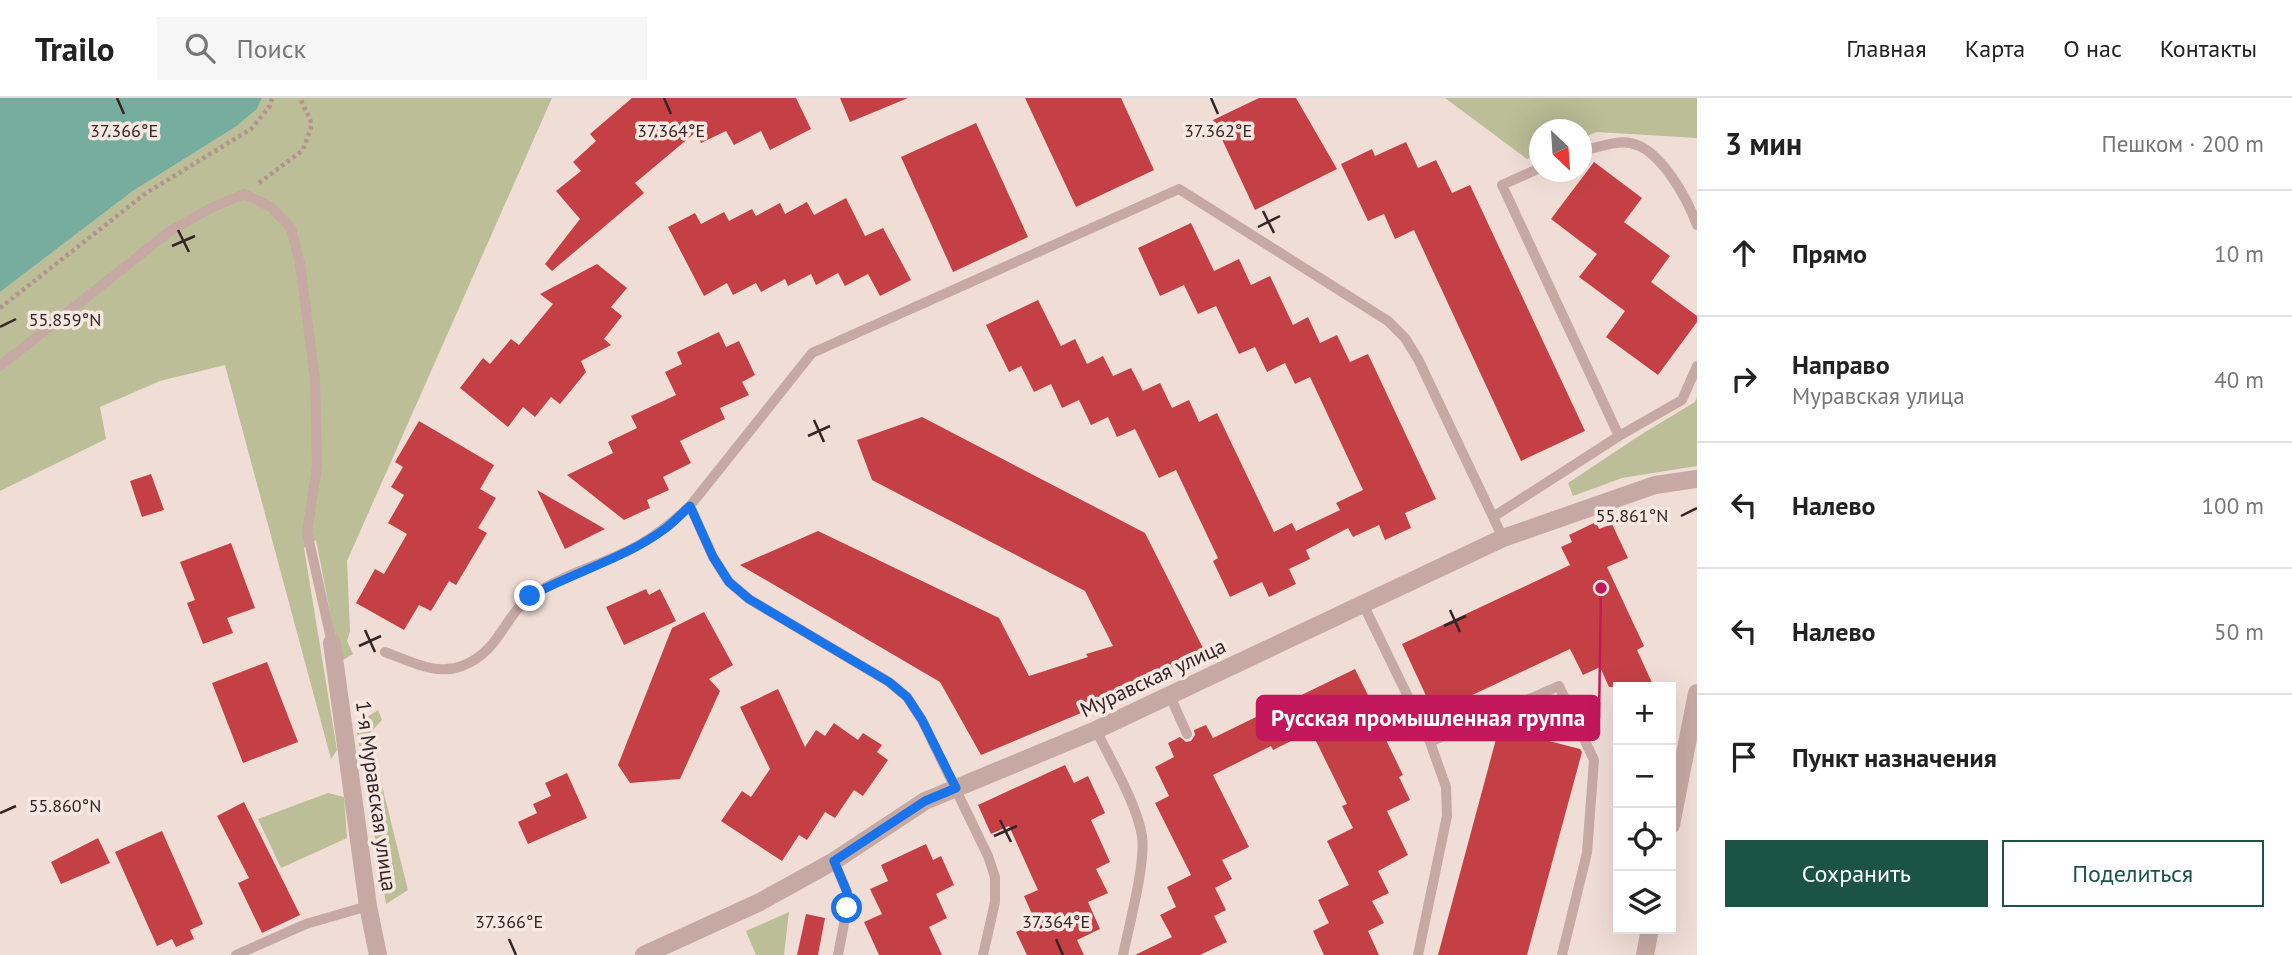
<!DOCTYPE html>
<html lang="ru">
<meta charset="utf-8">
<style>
:root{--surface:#fff;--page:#f6f6f6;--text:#222;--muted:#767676;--line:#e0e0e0;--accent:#1b5347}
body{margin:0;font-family:"PT Sans",sans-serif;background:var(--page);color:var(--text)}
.controls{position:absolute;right:21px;bottom:21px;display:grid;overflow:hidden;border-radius:0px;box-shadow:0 7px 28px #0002}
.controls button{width:63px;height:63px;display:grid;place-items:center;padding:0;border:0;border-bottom:2px solid var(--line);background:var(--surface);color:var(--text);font:35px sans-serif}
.compass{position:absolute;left:1529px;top:21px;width:63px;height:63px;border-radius:50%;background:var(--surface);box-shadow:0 7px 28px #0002;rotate:155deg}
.stop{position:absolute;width:21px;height:21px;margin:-16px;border:5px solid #1a73e8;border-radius:50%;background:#fff}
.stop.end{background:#1a73e8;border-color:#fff;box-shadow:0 2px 7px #0008}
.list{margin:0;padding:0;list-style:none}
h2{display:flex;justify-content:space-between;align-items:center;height:91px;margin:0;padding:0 28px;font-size:30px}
h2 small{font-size:23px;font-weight:400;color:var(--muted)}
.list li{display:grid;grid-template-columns:46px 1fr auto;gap:21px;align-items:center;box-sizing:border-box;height:126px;padding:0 28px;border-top:2px solid var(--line)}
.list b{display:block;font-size:26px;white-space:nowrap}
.list p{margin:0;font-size:23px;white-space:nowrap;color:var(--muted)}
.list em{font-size:23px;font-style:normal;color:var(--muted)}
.actions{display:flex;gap:14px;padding:21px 28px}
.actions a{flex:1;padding:16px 0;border:2px solid var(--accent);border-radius:0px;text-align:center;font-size:24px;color:var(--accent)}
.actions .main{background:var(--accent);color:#fff}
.icon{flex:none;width:38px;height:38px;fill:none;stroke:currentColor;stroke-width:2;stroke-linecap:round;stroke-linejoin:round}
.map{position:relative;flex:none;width:1697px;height:857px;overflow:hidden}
header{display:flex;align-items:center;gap:42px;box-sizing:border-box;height:98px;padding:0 35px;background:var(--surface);border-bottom:2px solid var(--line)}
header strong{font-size:33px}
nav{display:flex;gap:38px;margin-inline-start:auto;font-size:24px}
.search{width:490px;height:63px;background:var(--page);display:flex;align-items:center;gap:18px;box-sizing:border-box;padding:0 24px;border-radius:0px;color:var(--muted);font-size:26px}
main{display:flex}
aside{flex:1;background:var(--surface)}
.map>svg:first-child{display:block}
.green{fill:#bcbe97}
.water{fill:#76ad9f}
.building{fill:#c54045}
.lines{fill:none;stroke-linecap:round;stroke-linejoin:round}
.path{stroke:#b3938d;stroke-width:4.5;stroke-dasharray:3.5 3.5;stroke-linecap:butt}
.service{stroke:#c7a9a3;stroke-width:10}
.minor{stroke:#c7a9a3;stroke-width:18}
.route{stroke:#1a73e8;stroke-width:9}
.ticks{fill:none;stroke:#332525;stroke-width:2.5}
.labels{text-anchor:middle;stroke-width:7;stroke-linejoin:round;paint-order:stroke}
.street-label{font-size:21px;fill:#332525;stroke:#f8e8e2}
.ticks-label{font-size:18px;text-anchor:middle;fill:#332525;stroke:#f8e8e2;stroke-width:7;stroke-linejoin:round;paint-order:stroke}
.leader{fill:none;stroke:#c2185b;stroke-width:2.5}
.callout-dot{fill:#c2185b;stroke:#f8e8e2;stroke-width:2.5}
.callout{fill:#c2185b;stroke:#c2185b;stroke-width:2.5}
.callout-label{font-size:23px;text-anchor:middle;font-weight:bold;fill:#fff}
</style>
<header>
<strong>Trailo</strong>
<div class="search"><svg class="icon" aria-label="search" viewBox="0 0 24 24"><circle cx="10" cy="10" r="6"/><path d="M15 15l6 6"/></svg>Поиск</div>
<nav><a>Главная</a><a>Карта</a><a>О нас</a><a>Контакты</a></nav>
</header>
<main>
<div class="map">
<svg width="1697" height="857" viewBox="0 0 1697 857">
<rect width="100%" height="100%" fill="#f0ddd6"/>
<!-- green -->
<path class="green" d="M262 0H552L347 463 350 533 347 543 353 556 343 562 336 545 316 442 304 450 337 652 331 661 225 267 160 283 100 309 106 341 0 393V194L133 93 237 28 257 11Z
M1445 0H1697V40L1597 34 1582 40V32H1540L1539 56 1527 61Z
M1697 299V368L1622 380 1573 398 1568 385 1645 334 1695 304Z
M378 612 382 622 369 636 408 792 386 806 355 623 369 618Z
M328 695 344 699 347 740 281 770 258 721Z
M789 814 784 857H756L746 833Z"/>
<!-- water -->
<path class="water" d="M0 0H262L257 11 237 28 133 93 0 194Z"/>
<!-- building -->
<path class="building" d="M632 0H796L811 31 770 52 761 33 734 47 726 33 701 45 696 34 635 85 644 95 552 173 545 166 580 121 556 93 581 73 573 64 596 43 590 36Z
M840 0H908L850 24Z
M1025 0H1121L1154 72 1076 109Z
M1259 0H1296L1337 71 1255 112 1213 22Z
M976 25 1028 139 953 174 901 59Z
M1406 44 1418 70 1436 62 1452 95 1470 87 1585 333 1521 363 1414 132 1395 141 1384 116 1368 123 1341 66 1372 51 1375 58Z
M1594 64 1642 100 1624 124 1670 158 1651 184 1697 218V224L1658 277 1606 239 1625 213 1579 179 1597 156 1551 121Z
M846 100 865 138 883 130 911 182 880 198 868 176 845 188 838 175 816 187 811 176 788 188 785 181 761 194 756 185 733 197 727 185 704 198 668 129 695 115 701 126 724 114 729 123 752 111 756 118 780 105 785 116 807 104 814 117Z
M1191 125 1214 173 1239 161 1251 187 1270 178 1293 227 1308 219 1320 245 1337 237 1350 264 1368 256 1436 401 1405 415 1411 430 1385 442 1379 427 1353 439 1348 430 1306 452 1310 461 1289 471 1296 486 1269 499 1262 484 1230 499 1213 463 1218 460 1176 372 1159 380 1135 331 1117 339 1108 319 1091 327 1079 302 1062 310 1051 286 1034 294 1021 268 1009 274 986 227 1038 202 1061 248 1075 241 1087 266 1103 258 1113 278 1131 270 1143 293 1160 285 1172 310 1189 302 1199 324 1217 315 1274 434 1292 425 1296 433 1340 412 1336 405 1363 392 1310 279 1295 286 1285 265 1267 274 1255 249 1239 256 1216 208 1198 216 1184 187 1160 198 1138 150Z
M597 166 627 190 611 209 622 218 604 241 611 247 581 263 586 274 560 306 551 299 535 319 523 309 508 329 460 290 483 260 490 266 511 241 519 247 553 206 540 196Z
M719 234 726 249 739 243 755 277 742 284 749 297 720 310 725 321 680 343 691 365 663 379 669 392 647 402 650 410 624 422 567 377 613 355 608 344 637 330 631 318 676 297 665 274 682 266 677 254Z
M922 319 1145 435 1205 554 1080 613 1081 615 981 657 940 584 740 467 818 433 999 520 1029 578 1088 559 1086 556 1113 548 1085 493 872 382 857 342Z
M419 323 494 367 480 391 496 400 478 430 487 435 456 487 449 483 431 513 419 507 404 532 356 505 375 471 384 476 407 436 388 425 404 397 391 389 403 369 395 364Z
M151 376 164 412 142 419 130 383Z
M537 392 605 431 565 451Z
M1596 424 1599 431 1612 426 1628 460 1607 469 1644 548 1637 552 1654 589H1609L1600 569 1583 577 1570 551 1434 615 1402 546 1570 467 1561 449 1572 444 1569 437Z
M231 445 255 510 227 520 233 535 203 546 187 505 195 502 180 464Z
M646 491 649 497 660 491 676 523 624 547 606 509Z
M704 514 733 567 709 581 720 593 680 681 630 685 618 667 672 530Z
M267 564 298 644 243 665 212 585Z
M1355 571 1371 603 1368 605 1403 677 1399 679 1410 702 1387 713 1408 757 1378 773 1389 795 1372 803 1384 825 1368 833 1379 857H1324L1313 833 1329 825 1318 802 1349 787 1327 743 1353 730 1342 708 1347 706 1311 633 1273 652 1271 648 1213 677 1249 749 1222 762 1232 781 1215 790 1226 812 1214 818 1227 844 1200 857H1135L1172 839 1160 817 1176 809 1167 789 1191 777 1155 705 1169 698 1155 669 1174 659 1168 645 1180 639 1186 644 1191 643 1195 637 1194 632 1206 627 1213 640Z
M778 591 805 649 816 632 825 638 834 625 858 642 863 635 882 647 877 654 888 662 863 698 854 692 835 720 825 714 807 742 799 737 782 763 721 723 742 693 751 699 770 671 740 609Z
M1499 630 1580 651 1582 654 1527 857H1438Z
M1065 667 1074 685 1088 678 1105 715 1091 722 1110 764 1096 771 1108 795 1088 804 1100 831 1077 842 1084 857H1027L1016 834 1036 825 1024 798 1038 792 1009 728 991 736 978 707Z
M567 675 587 720 528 746 518 724 537 715 533 706 551 698 545 685Z
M244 704 300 817 262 835 238 785 249 780 217 718Z
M162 733 203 826 190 832 194 841 176 849 172 841 157 848 115 754Z
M98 740 110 765 61 786 51 764Z
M926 746 933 762 941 758 954 787 936 796 947 820 929 829 942 857H879L864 824 882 816 870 791 888 783 881 767Z
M806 816 825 820 818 857H797Z"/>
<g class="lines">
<!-- path -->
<path class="path" d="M259 85 303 52 312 26 300 0
M0 210 146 95 251 31 270 8 272 0"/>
<!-- service -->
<path class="service" d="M1582 53C1596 50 1616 42 1630 45 1660 50 1687 100 1697 127
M1540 70 1502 87 1619 338
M0 268 170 133 209 111 244 96 271 109 291 130 300 166 315 281 317 369 307 434 332 545
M690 408 713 459 729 484 749 501 889 584 907 599 922 622 988 758 995 779V804L983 857
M1493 419 1619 338 1682 302 1697 268
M1363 506 1430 644 1446 689 1447 718 1418 857
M385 554C410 563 436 578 462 568 501 553 504 516 533 497 565 475 605 466 639 447 658 436 674 423 690 408L812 255 1179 91 1388 223 1405 240 1418 261 1503 440
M1170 598 1187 636
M1096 632C1111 663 1137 706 1142 738 1146 765 1129 828 1123 857
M1430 644 1559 588 1594 662 1587 755 1562 857
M834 763 847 794V810L838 857
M236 857 306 826 368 808"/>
<!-- minor -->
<path class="minor" d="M332 545 368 808 378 857
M1671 727 1697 595
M644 857 760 804 834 763 925 703 1096 632 1503 440 1655 387 1697 381
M1645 857 1650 831"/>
</g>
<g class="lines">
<!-- route -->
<path class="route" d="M530 498C574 474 626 460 666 430 674 424 682 415 690 408L713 459 729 484 749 501 889 584 907 599 922 622 956 690 925 703 834 763 847 794V810"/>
</g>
<!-- ticks -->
<path class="ticks" d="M117 0 124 16M664 0 671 16M1211 0 1218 16M1263 113 1274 135M1258 129 1280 118M178 132 189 154M172 148 195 138M0 229 16 221M814 322 824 344M808 338 830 328M1681 418 1697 410M1450 512 1460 534M1444 528 1466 518M365 532 375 554M359 548 381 538M0 715 16 708M1000 722 1011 744M994 738 1017 728M509 841 516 857M1056 841 1063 857"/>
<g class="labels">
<!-- street labels -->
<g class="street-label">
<text transform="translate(1153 580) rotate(-25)" y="7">Муравская улица</text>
<text transform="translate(376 698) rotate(82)" y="7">1-я Муравская улица</text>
</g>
</g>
<g class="ticks-label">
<text x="124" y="39">37.366°E</text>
<text x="671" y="39">37.364°E</text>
<text x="1218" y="39">37.362°E</text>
<text x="65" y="228">55.859°N</text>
<text x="1632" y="424">55.861°N</text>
<text x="65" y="714">55.860°N</text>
<text x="509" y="830">37.366°E</text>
<text x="1056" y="830">37.364°E</text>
</g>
<!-- callouts -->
<path class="leader" d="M1601 490L1599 620"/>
<circle class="callout-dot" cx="1601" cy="490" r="7"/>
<rect class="callout" x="1257" y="598" width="342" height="44" rx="7"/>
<g class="callout-label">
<text x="1428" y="628">Русская промышленная группа</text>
</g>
</svg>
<div class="controls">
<button>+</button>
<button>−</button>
<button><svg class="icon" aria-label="locate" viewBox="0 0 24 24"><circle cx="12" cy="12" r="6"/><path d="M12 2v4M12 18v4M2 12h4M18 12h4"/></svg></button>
<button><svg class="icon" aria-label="layers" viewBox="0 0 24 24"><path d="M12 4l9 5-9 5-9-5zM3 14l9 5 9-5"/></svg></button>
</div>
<svg class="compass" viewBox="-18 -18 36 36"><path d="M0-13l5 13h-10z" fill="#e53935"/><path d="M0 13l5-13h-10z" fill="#767676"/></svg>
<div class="stop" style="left:847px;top:810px"></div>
<div class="stop end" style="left:530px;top:498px"></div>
</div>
<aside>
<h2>3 мин<small>Пешком · 200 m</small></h2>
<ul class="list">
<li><svg class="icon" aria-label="ahead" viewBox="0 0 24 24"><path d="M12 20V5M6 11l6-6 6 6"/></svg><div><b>Прямо</b></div><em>10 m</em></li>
<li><svg class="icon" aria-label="right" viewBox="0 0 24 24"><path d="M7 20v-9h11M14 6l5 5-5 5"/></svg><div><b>Направо</b><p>Муравская улица</p></div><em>40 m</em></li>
<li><svg class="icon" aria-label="left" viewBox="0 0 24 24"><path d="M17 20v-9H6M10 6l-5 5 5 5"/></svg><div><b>Налево</b></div><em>100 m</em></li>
<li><svg class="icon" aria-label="left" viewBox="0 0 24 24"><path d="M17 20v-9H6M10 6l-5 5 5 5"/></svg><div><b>Налево</b></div><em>50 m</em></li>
<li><svg class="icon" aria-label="arrive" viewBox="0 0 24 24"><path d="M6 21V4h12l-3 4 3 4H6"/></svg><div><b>Пункт назначения</b></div></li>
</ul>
<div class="actions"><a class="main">Сохранить</a><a>Поделиться</a></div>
</aside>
</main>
